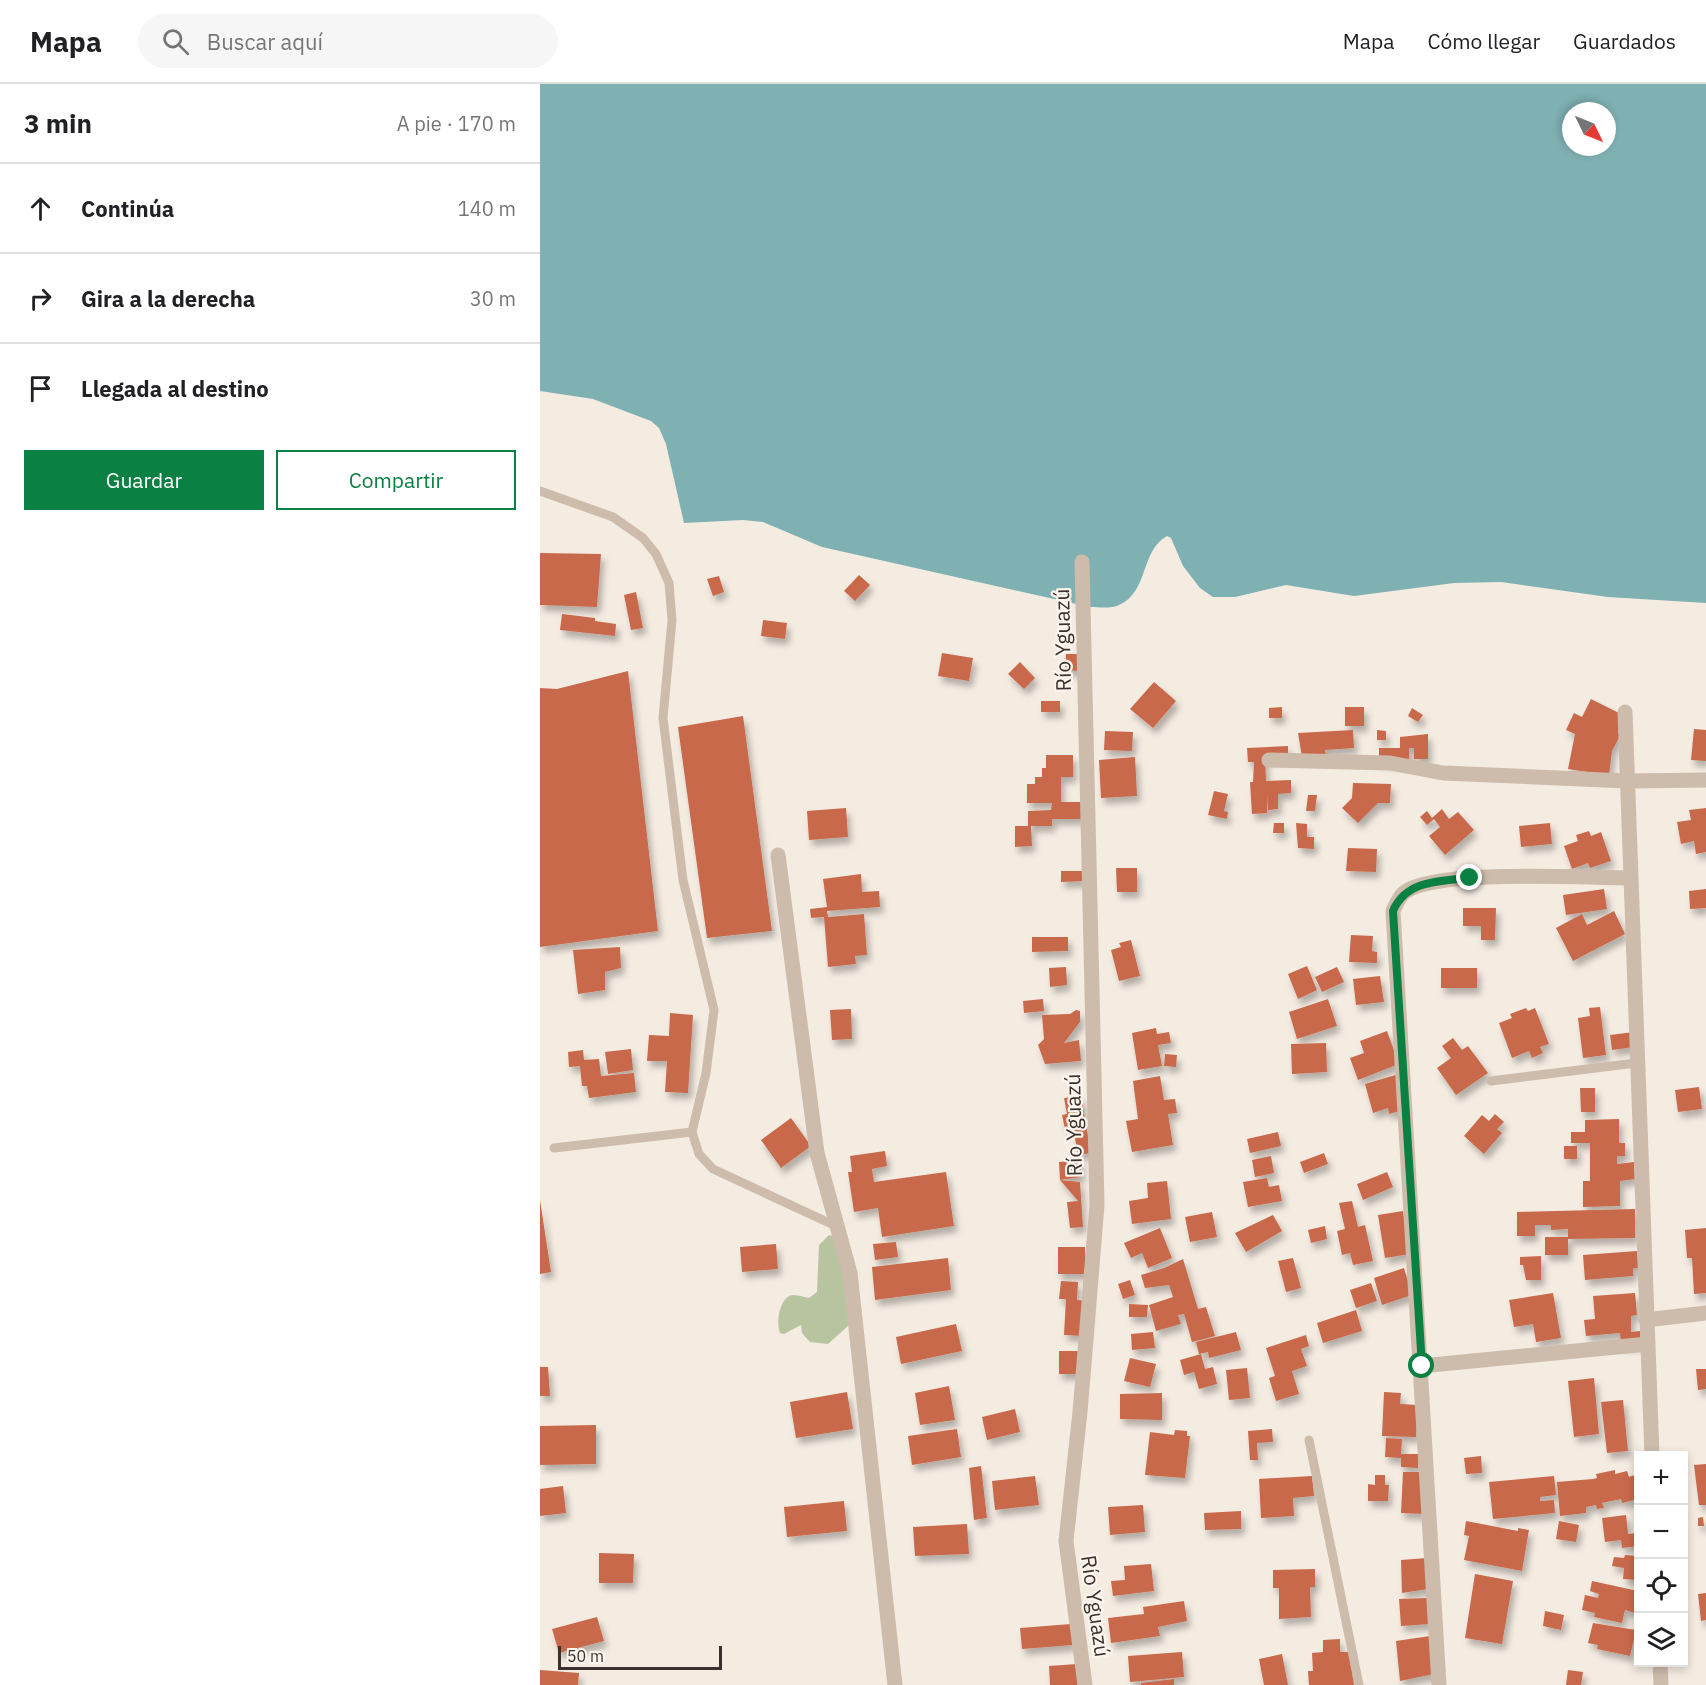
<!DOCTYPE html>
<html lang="es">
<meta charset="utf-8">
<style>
:root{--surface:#fff;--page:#f6f6f6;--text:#202124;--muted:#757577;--line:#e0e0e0;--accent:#0b8043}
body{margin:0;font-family:"IBM Plex Sans",sans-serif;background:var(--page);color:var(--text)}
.controls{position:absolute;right:18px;bottom:18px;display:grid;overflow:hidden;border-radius:0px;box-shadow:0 3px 9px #0003}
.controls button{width:54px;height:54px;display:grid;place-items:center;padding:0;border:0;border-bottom:2px solid var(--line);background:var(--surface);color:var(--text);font:30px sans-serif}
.compass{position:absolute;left:1022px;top:18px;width:54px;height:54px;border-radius:50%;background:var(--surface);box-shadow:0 3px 9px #0003;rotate:133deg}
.scale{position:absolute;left:18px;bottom:15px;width:164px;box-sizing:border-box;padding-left:6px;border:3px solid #3b302b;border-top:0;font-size:16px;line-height:21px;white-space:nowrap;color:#3b302b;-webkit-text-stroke:4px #fbf5ee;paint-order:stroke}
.stop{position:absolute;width:18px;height:18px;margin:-14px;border:4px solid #0b8043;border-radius:50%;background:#fff}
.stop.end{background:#0b8043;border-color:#fff;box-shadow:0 2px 6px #0008}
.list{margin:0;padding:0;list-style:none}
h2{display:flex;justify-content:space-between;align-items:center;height:78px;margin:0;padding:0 24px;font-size:26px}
h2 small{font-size:20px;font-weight:400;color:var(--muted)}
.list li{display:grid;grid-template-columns:39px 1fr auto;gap:18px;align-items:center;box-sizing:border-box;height:90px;padding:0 24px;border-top:2px solid var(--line)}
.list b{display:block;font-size:22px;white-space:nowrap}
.list em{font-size:20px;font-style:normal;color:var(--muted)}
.actions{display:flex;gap:12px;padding:18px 24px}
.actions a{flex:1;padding:14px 0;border:2px solid var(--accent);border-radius:0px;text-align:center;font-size:21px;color:var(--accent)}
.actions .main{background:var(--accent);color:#fff}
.icon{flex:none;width:33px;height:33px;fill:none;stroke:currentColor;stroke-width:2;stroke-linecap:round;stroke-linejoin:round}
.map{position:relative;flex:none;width:1166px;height:1601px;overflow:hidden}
header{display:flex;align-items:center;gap:36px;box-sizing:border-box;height:84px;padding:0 30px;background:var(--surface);border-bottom:2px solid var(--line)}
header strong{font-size:28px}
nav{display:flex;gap:33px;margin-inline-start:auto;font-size:21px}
.search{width:420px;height:54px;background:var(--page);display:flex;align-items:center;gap:15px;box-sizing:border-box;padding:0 21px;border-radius:33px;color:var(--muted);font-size:22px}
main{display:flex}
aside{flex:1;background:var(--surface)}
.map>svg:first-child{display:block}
.green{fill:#b8c4a0}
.water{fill:#7fb0b2;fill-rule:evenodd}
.building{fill:#c8694b;filter:url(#shadow)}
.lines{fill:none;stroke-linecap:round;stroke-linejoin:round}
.lane{stroke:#cdbbac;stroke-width:9}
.street{stroke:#cdbbac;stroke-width:15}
.route{stroke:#0b8043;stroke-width:8}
.labels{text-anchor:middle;stroke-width:4.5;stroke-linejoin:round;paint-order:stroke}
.street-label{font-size:21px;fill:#3b302b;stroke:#fbf5ee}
</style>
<header>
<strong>Mapa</strong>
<div class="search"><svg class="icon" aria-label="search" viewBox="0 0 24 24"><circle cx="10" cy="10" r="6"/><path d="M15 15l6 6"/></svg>Buscar aquí</div>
<nav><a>Mapa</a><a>Cómo llegar</a><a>Guardados</a></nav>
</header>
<main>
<aside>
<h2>3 min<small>A pie · 170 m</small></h2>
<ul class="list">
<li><svg class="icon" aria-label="ahead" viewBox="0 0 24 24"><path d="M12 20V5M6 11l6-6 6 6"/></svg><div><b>Continúa</b></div><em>140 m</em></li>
<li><svg class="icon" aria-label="right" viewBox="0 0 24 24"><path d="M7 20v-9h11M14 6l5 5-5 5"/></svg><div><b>Gira a la derecha</b></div><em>30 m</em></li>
<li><svg class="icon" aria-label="arrive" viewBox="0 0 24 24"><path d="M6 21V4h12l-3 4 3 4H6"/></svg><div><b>Llegada al destino</b></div></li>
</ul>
<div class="actions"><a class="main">Guardar</a><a>Compartir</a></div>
</aside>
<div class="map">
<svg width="1166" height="1601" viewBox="0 0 1166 1601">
<defs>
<filter id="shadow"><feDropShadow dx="3.5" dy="6" stdDeviation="3" flood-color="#0004"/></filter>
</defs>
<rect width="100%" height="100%" fill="#f4ebe1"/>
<!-- green -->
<path class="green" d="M289 1151 299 1154 309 1241 288 1260 270 1258 262 1249 261 1241 244 1250 240 1249C236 1239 239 1218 249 1212 254 1209 263 1213 269 1214L277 1208 279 1161Z"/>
<!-- water -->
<path class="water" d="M0 0H1166V519L1068 513 961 498 914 499 814 512 746 501 695 513H673L660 504 643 482 631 454 627 452C600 467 609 508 579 521 571 525 559 523 550 523L282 463 223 438 203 436 144 439 126 360 119 344 111 337 53 315 0 307ZM1031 27H1067V63H1031Z"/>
<!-- building -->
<path class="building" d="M0 469 61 470 57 523 0 521Z
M319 491 330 501 315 517 304 507Z
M179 492 184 508 173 512 167 495Z
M96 508 103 544 91 546 84 511Z
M22 530 55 534V537L76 540 75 552 20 546Z
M223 536 247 539 245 555 221 552Z
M402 569 433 574 429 597 398 592Z
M526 570H541L540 587 525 586Z
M480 578 495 594 484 605 468 590Z
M88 587 118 847 0 863V604L17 605Z
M614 598 636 617 613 644 590 625Z
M1051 615 1081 630 1078 649 1081 650 1072 667 1069 691 1028 685 1035 650 1026 646 1034 629 1042 633Z
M501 617H520V628H501Z
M742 623V634H729V624Z
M805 623H824V642H805Z
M872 624 883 631 878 638 868 632Z
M203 632 232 847 167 854 138 643Z
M1154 645 1166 646V677L1151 676Z
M813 646 814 664 785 666 786 672 762 673 758 649Z
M837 646 846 647V656H837Z
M565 647 593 648 592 667 564 666Z
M888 650V675H874V664H869V677L839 678V664H860V653Z
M748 662V672L725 675 726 697 751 696V709L738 710V725L728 726 727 711V729L712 730 710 698H713L714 678H708L707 664Z
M506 671H533V693H521V718H541L542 735H512V742H491L492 762 475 763V742H488V727L511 726 512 719H487V700H495V693H502V684H506Z
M595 673 597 712 561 714 559 676Z
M813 699 851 700 850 719H838L818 739 802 724 812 714Z
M674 707 688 710 684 727 688 728 687 735 668 731Z
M768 711H777L775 727H766Z
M306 724 308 753 269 756 267 727Z
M1166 724V768L1156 770 1154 757 1141 760 1137 738 1151 736 1149 726Z
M902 725 909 735 918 728 934 746 905 771 889 752 900 743 894 735 887 741 880 733 887 727 892 734Z
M734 739H744V749H733Z
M756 739 767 740V753H774V765L758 764Z
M1010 739 1012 760 981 763 979 742Z
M1049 747 1051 752 1061 748 1071 777 1050 784 1048 779 1032 785 1024 762 1038 757 1036 751Z
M808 764 837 765 836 788 806 787Z
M576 784H597V808H577Z
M521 787H545V797L521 798Z
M321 790 322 808 339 807 340 823 287 827 288 833 324 830 327 871 315 872 316 880 288 883 284 833 271 834 270 825 287 823 283 795Z
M1064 805 1067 825 1026 831 1023 811Z
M1166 805V824L1150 825 1149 807Z
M923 824H956L955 856H941V842H923Z
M1074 827 1085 850 1033 877 1016 844 1042 830 1047 841Z
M811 851 833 852 832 867 837 868V879L809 878Z
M492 853H528V867L492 868Z
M591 856 600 892 579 897 571 866 581 863 579 859Z
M80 863 81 884 65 888V906L38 910 33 866Z
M767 882 777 906 758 915 748 890Z
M526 883 527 901 510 903 509 884Z
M797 883 804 898 782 908 775 893Z
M901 884H937V904H901Z
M840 892 844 918 816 921 813 895Z
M503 915 504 927 484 929 483 917Z
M788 915 797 942 757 955 749 928Z
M1060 923 1066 971 1043 974 1038 934 1050 932 1049 924Z
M986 924 988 927 995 924 1009 960 1000 963 1003 969 992 974 989 967 972 974 959 939 972 934 970 930Z
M311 925 312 955 292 956 290 926Z
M536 926 540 927V938L524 959 539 956 541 977 505 980 498 961 504 955 502 931 530 930Z
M130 929 153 931 148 1009 125 1008 127 977H107L109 951 129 952Z
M616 944 617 950 629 948 631 959 618 961 622 982 598 986 592 949Z
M847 947 859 980 818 996 810 974 824 969 820 957Z
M1094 948V963L1072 966 1070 951Z
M913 954 922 966 928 962 948 989 916 1011 897 984 911 974 902 962Z
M786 959 787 988 752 990 751 960Z
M91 965 93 986 68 990 65 968Z
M43 966 44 976 59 975 61 992 94 989 96 1008 49 1014 47 1002H42L40 982 29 983 28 968Z
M625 970 637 971 636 983 624 982Z
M859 990 863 1026 849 1030 848 1024 833 1029 825 1000Z
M620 992 624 1016 635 1015 637 1029 628 1030 633 1061 592 1068 586 1037 598 1035 593 997Z
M1159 1003 1162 1025 1138 1028 1135 1006Z
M1040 1004H1055V1028H1041Z
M541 1012 551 1069 538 1071 533 1043 525 1045 522 1031 527 1030 524 1014Z
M955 1030 964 1038 957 1045 962 1049 944 1070 924 1052 942 1031 949 1037Z
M251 1034 271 1062 241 1084 221 1056Z
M1079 1035V1059H1085V1072H1077V1080L1094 1078 1095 1095 1080 1097V1122L1043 1123V1097H1050V1059H1031V1048H1045V1036Z
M738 1048 741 1062 710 1069 707 1055Z
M1024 1062H1037V1075H1024Z
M345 1067 347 1082 332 1085 334 1098 406 1088 414 1142 342 1153 338 1124 314 1128 308 1088H312L310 1072Z
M784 1069 788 1080 764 1089 760 1078Z
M731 1072 734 1089 715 1093 712 1076Z
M541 1076V1093L520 1096 519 1078Z
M847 1088 853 1103 823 1116 817 1100Z
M727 1094 729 1103 739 1101 742 1117 708 1123 703 1098Z
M520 1096 540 1098 543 1143 530 1144 527 1118 538 1117Z
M627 1097 631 1135 592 1140 589 1117 608 1114 607 1099Z
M0 1116 11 1188 0 1190Z
M812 1117 818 1143 825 1141 833 1177 813 1181 810 1169 802 1171 797 1147 805 1145 799 1119Z
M1095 1125V1154L1028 1155V1171H1005V1153H1028V1145L1011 1146V1141H995V1152H977V1128Z
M863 1127 870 1170 845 1174 838 1131Z
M672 1128 677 1153 650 1158 645 1133Z
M733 1131 742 1147 706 1168 695 1149Z
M785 1142 787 1155 771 1159 768 1146Z
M620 1144 632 1174 608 1184 602 1169 591 1174 584 1159Z
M1166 1144V1209L1154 1210 1152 1174H1147L1145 1146Z
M356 1158 358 1173 335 1176 333 1160Z
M236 1160 238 1185 202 1188 200 1163Z
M518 1163H545V1190H518Z
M1097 1167 1099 1184H1093V1192L1045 1196 1043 1171Z
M1001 1172V1196H986L983 1181H980V1173Z
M408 1174 411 1206 335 1216 332 1183Z
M753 1174 761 1204 746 1208 738 1177Z
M643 1175 658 1225 666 1223 675 1252 652 1258 644 1230 638 1231 641 1240 616 1247 609 1221 633 1213 629 1201 605 1204 601 1191 624 1184Z
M864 1184 872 1211 842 1221 834 1194Z
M590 1196 595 1211 583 1215 578 1200Z
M521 1197 538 1198 537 1216 548 1217 545 1252 524 1251 526 1215H519Z
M831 1199 837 1217 816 1224 810 1206Z
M1013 1209 1021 1254 996 1258 993 1240 974 1243 969 1216Z
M1095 1209 1097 1231 1091 1232V1248L1100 1247 1101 1260 1081 1261 1080 1249 1046 1252 1044 1236 1055 1235 1053 1212Z
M589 1220 608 1221 607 1233H589Z
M816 1226 822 1247 783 1259 777 1239Z
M416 1240 422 1267 361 1280 356 1253Z
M613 1248 615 1264 592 1266 591 1250Z
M696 1248 701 1266 669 1274 668 1268 659 1270 656 1258Z
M766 1251 769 1262 761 1265 767 1282 752 1287 759 1310 736 1317 729 1294 735 1292 726 1264Z
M519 1267H542L541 1290H519Z
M661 1270 665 1285 673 1283 677 1300 659 1305 654 1288 644 1291 640 1276Z
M590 1274 616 1280 610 1303 584 1297Z
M0 1283H8L10 1312H0Z
M707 1284 710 1314 689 1316 686 1286Z
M1156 1285H1166V1305L1158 1306Z
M1054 1294 1059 1350 1034 1353 1028 1297Z
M409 1302 415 1336 380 1341 375 1309Z
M307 1308 313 1345 256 1354 250 1318Z
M844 1308 861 1309 860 1320 878 1321 876 1353 842 1352Z
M622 1309V1336L580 1335V1310Z
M1083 1316 1088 1367 1067 1369 1061 1318Z
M475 1325 480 1348 447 1356 442 1333Z
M56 1341V1380L0 1381V1342Z
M417 1345 421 1373 372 1381 368 1352Z
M732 1345 733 1358 717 1359 718 1376H710L708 1347Z
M635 1346 647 1347V1352H650L645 1394 605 1391 610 1348 634 1351Z
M846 1354 862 1355 861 1370H879L878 1384 861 1383V1374L845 1373Z
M941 1372 942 1389 926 1390 924 1374Z
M1166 1380V1421H1159L1154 1381Z
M441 1382 447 1434 434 1436 429 1384Z
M1075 1386V1390L1087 1387 1089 1393 1098 1390V1415L1082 1419 1081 1415 1062 1419 1064 1424 1057 1425 1056 1421 1046 1423V1429L1020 1432 1017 1398 1053 1395 1057 1394 1056 1390Z
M863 1388H880L884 1430 861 1429Z
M835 1391H845V1401H849L848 1417H828V1400L835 1401Z
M495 1392 499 1421 455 1426 452 1397Z
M772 1392 774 1412 753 1414 754 1432 721 1434 719 1395Z
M1014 1392 1016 1411 1000 1413V1417L1014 1416 1015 1429 953 1435 949 1398Z
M23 1402 26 1429 0 1432V1405Z
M304 1417 307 1447 247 1453 244 1423Z
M603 1421 605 1448 570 1451 568 1423Z
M701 1427V1445L665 1446 664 1429Z
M1086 1431 1088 1450 1098 1449V1462L1082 1464 1081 1456 1065 1458 1062 1434Z
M1163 1433 1164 1442H1158V1434Z
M926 1437 978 1447V1444L989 1446 982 1487 924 1476 929 1452 924 1451Z
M1019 1437 1039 1441 1036 1458 1016 1455Z
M427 1440 429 1470 375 1472 373 1443Z
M59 1469 94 1470 93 1499H59Z
M1085 1471 1098 1472V1496L1083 1495 1084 1484 1072 1482 1074 1473 1084 1474Z
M887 1474 888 1505 862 1509 861 1476Z
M611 1480 614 1507 573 1512 571 1497 585 1496 584 1482Z
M775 1485V1503H770L771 1533 739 1535V1504H733V1486Z
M935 1490 973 1497 962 1560 925 1554Z
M1052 1497 1098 1507 1095 1529 1085 1526 1082 1539 1054 1533 1055 1529 1042 1526 1045 1511 1058 1514 1059 1510 1050 1507Z
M1166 1509V1536L1161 1537 1158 1510Z
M889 1514 890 1540 861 1542 859 1515Z
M644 1517 647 1537 618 1543 620 1552 571 1559 568 1534 604 1530 603 1523Z
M1005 1527 1024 1531 1021 1546 1003 1542Z
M1096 1530H1098V1543L1094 1542Z
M57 1533 64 1557 19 1569 12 1545Z
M1053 1539 1096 1546 1090 1572 1057 1565 1058 1561 1048 1559Z
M531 1540 533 1561 482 1565 480 1544Z
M890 1552 894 1590 860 1597 856 1557Z
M800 1555V1568H809L814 1601H769L768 1587H773L772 1569 783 1568V1556Z
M642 1568 644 1593 590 1598 588 1572Z
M742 1570 748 1601H724L719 1575Z
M537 1580 539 1601H510L509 1582Z
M0 1586 39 1589 38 1601H0Z
M1028 1586 1043 1588 1041 1601H1026Z
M634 1595V1601H601V1599Z"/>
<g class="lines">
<!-- lane -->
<path class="lane" d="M0 407 73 433 103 454 116 470 129 499 132 536 123 634 143 796 174 926 166 989 152 1048 159 1070 173 1085 298 1143
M951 997 1096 979
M14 1064 152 1048
M769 1356 819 1601"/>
<!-- street -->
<path class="street" d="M542 478 557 1121 540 1328 526 1457 545 1601
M1085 628 1112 1372
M729 676 850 679 903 689 1087 697 1166 696
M238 771 277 1069 310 1189 355 1601
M1106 1236 1166 1229
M881 1282 1108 1260
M1120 1578 1121 1601
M899 1601 853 827C856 821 859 812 865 808 896 785 1046 794 1091 794"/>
</g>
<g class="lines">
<!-- route -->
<path class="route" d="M882 1282 853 827C866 796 900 797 930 794"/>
</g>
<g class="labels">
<!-- street labels -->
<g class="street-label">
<text transform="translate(523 556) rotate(-91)" y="7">Río Yguazú</text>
<text transform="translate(534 1041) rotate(-91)" y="7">Río Yguazú</text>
<text transform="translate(555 1522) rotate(82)" y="7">Río Yguazú</text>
</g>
</g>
</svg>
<div class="controls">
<button>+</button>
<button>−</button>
<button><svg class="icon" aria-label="locate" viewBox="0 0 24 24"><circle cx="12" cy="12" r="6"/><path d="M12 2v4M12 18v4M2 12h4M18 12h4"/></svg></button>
<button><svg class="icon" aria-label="layers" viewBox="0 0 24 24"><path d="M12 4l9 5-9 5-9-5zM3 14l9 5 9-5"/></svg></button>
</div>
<svg class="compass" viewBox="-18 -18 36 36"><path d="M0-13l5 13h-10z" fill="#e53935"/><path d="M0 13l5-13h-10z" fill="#757577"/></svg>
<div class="scale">50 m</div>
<div class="stop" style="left:882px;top:1282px"></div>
<div class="stop end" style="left:930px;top:794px"></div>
</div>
</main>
